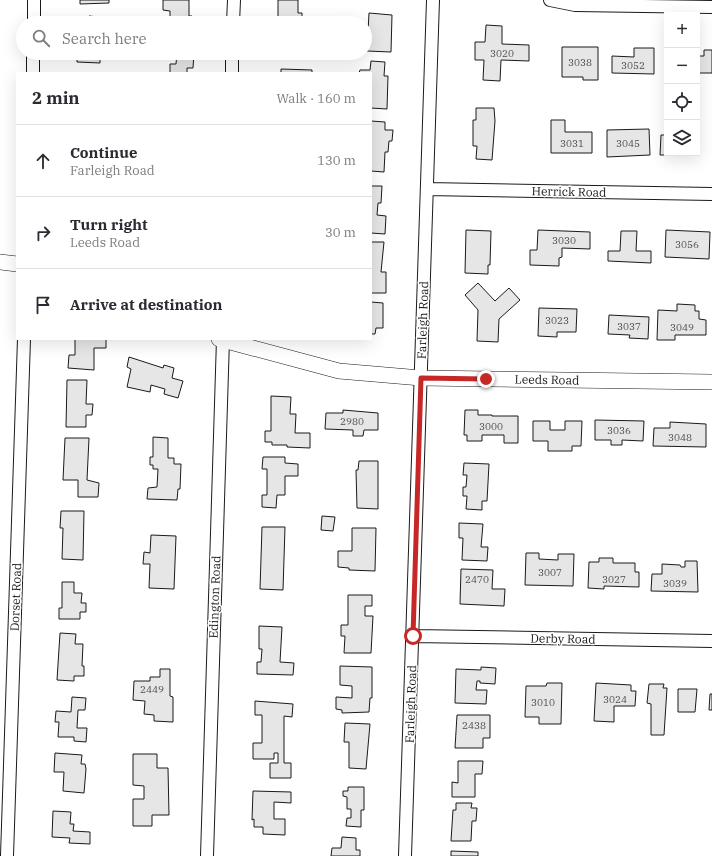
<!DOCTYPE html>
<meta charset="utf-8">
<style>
:root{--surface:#fff;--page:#f2f2f3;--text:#2b2b33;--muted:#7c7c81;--line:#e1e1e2}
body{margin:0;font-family:"IBM Plex Serif",serif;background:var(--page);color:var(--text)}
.controls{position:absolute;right:12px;top:12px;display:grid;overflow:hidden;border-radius:0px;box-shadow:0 4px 16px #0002}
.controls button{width:36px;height:36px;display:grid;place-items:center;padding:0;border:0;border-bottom:1px solid var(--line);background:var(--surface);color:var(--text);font:20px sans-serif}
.stop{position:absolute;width:12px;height:12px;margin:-9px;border:3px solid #c62828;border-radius:50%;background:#fff}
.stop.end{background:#c62828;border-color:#fff;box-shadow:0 1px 4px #0008}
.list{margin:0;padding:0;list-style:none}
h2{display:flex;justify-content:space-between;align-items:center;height:52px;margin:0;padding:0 16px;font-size:17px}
h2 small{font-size:13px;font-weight:400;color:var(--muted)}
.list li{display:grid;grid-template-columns:26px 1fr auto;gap:12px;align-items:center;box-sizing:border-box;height:72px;padding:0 16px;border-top:1px solid var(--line)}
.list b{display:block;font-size:15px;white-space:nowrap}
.list p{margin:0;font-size:13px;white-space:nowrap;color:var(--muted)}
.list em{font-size:13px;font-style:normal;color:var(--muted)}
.icon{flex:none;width:22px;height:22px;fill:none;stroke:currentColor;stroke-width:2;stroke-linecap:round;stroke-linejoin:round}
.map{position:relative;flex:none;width:712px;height:856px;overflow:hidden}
.search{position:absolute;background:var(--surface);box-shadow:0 4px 16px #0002;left:16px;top:16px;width:356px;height:44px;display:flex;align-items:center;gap:10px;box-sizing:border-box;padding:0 14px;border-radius:22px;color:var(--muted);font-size:15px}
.panel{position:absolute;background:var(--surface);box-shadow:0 4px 16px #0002;left:16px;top:72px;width:356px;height:268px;border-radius:0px}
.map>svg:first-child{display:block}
.building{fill:#e6e6e6;stroke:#1a1a1a}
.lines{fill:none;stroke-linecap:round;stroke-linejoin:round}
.minor-casing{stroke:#1a1a1a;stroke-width:14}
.tertiary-casing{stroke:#1a1a1a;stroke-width:16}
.minor{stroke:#fff;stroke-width:12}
.tertiary{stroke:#fff;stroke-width:15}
.route{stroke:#c62828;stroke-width:5}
.labels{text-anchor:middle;stroke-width:3;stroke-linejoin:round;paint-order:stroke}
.number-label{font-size:10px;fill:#4d4d4d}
.street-label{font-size:12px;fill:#1a1a1a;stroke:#fff}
</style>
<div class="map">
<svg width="712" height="856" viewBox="0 0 712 856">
<rect width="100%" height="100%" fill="#fff"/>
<!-- building -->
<path class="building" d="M80 0H109V3L80 4Z
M163 0H189V16H192V23H162L170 22V11L163 10Z
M278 0H298V13H302V22L310 23H278Z
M369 13 392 15 391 52 367 51Z
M89 16 117 19 116 23H89Z
M486 25 502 26V44L529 45V61L501 60 500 81 483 80 484 60H475V42H485Z
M562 47H598V80H583V77H562Z
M634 48H654V74L612 73V56L634 57Z
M704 50H712V73H697V56H704Z
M77 53H107V59H100V63L77 62Z
M177 53H194L193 68H187V73H163H170V64H176Z
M371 61 385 62 384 76H388L387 109 371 108V73H359L360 70H370Z
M281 69 312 70V73H281Z
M476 108H494L495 121 492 160 476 159 477 146H473V120H476Z
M551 120H565V132H592V153H551Z
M371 121 385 122V130H393L392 141H389L388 152H385L384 172 371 171Z
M649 129 650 155 607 157V130Z
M661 135H667V153H696V155H660Z
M371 186H382L381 203H378L377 215 386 216 385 234 371 233Z
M466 230 491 231 490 265H488V274L465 273Z
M538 230 590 232V249L562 248V257L559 258V266L530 265V250H537Z
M666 230 710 232 709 259 665 257Z
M621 231H637L636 251H651V263L608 261V251H620Z
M371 242H384L381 272H386V293H371Z
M478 283 495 301 509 288 520 300 499 319 498 342 477 341 478 310 465 295Z
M371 302 383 303V328H376L375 334H371Z
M677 304 695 305V311H699V319L706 320V335H675V340H657L658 310 677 311Z
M539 308 577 309 576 332H557V337L538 336Z
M609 315 649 317 648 339 629 338 630 335 608 334Z
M75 339H106V348H94V370L68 368 69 355H75Z
M129 357 163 368 164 365 174 368 172 378 183 381 178 398 164 394 165 389 151 385 150 392 127 387 131 369 127 367Z
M67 380H87L86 404H93L92 415H86V427H66Z
M271 396 291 397 290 414H296L295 433H310V448L287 447V445H272V442H265V431H271Z
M343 410 378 413V430H364L363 436H353V430L325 429 326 413H343Z
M465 410H478V415H492V416H518V443H504V435H482V441H467V435H464Z
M595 420 644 421 643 441 622 440V445H611V440H595Z
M533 421H550V430H565V421H582L581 446H572V451H548V441H533Z
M670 422 706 424V447L653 446 654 428H670Z
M153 437 168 438V458H174V464H181L180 489H178L177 500 147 499 148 488 157 487 158 469H153V465H150V457H153Z
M65 438H89L87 480 99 483 98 497H78V480H63Z
M263 457H285V463L298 464V476H285V495H277L276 508 262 507V495H267V469H262Z
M359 461H378V509L357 508 356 470H358Z
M464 463 489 464 487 501H482V510L466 509 467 496H463V487H466L467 475H463Z
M61 511H84L83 560 62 559 63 528H60Z
M322 516 335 517 333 531 321 530Z
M459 523 483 524 481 547H488L487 561 462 560 463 538H459Z
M262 527H285L283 590 260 589Z
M352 528H376L375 571 349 570V568L338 567V551H352Z
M151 535 176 536 174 589 149 588 150 564H143L144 552 150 553Z
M526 553H539V559L558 560V554H574L573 586 525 585Z
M599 558H613V563H635V572H639V587L604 586V589L588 588 589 562H599Z
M685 561H697L698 592 651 591 652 574H662V564L680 565 681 567H685Z
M461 569 493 570 492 589H505L504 606 460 604Z
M62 582H74V593H82L81 603H86V612H80V619H59V608H62Z
M348 595H372V606H365V616H373L371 653H344L345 636H341V625H348Z
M259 626 282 627 280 662 294 663 293 675 257 674V662H261L262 649H259Z
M60 633 76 634 75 644H83L82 666H84V676H74V681L57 680Z
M340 666 372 667V698H370L369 712 342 713V710L336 709V697L352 698V686L340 685Z
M481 667 496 668 495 684 480 683V681H477L476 690H487L486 704 455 703 456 669 481 670Z
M160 669H170V696L173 697V722L154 721V715L144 714 145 701 133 700 134 681H150V677H160Z
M547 683H562L561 724H539V717H525L526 686H546Z
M596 683 631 685V691H636L635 706H614V722L594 721Z
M649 684H664L663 688H667L664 735H651V704L647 703Z
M678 689H697L695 712H678Z
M710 694H712V710H709Z
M72 697 86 698 85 710H78L77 728H87L86 742 74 741V737H58L59 722H55L56 711 71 712Z
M255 701 293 704 292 717 284 716V763H291V778H270V763H278V753H274V759H253V743H262V715H255Z
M457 715H490V738H483V748H455Z
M345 723 370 724 366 769 349 768V742H344Z
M55 753 82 755 81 764H85L86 769 84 793 63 791 64 772H54Z
M133 754H157V768H168L169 815H152V826H133V799H144V786L133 785Z
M458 761H483L482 774H475V797H452V782L458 783Z
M348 787H364V810H361V827L346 826 347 818H351V809H347V797L343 796V791H348Z
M253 791 291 792V803L274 802V819H285V835L263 834V827H254V819L252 820Z
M456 803H472L471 808H477L476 821H472L471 841H451L453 810H456Z
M53 811 71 812 70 824H74L73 831 90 832V844L69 843 70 838 52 837Z
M342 837 356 838V850H360V856H331L332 848H341Z
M451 851 478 852V856H451Z"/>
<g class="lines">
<!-- minor casing -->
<g class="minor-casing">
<path id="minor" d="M550 0 575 5 712 7
M34 23V0
M233 23 234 0
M33 73V53
M232 73V53
M427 189 712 194
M413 636 712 641
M7 856 24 339
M207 856 223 339
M405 856 433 0"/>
</g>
<!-- tertiary casing -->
<g class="tertiary-casing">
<path id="tertiary" d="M0 262 17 264
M219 339 339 371 421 378 712 382"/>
</g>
<!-- minor -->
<use href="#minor" class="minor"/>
<!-- tertiary -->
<use href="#tertiary" class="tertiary"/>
</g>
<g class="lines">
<!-- route -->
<path class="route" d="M413 636 421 378 486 379"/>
</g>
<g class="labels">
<!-- number labels -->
<g class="number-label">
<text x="502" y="57">3020</text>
<text x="580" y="66">3038</text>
<text x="633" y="69">3052</text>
<text x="572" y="147">3031</text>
<text x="628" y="147">3045</text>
<text x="564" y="244">3030</text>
<text x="687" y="248">3056</text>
<text x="557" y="324">3023</text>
<text x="629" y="330">3037</text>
<text x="682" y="331">3049</text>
<text x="352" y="425">2980</text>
<text x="491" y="430">3000</text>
<text x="619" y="434">3036</text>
<text x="680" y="441">3048</text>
<text x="550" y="576">3007</text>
<text x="477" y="583">2470</text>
<text x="614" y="583">3027</text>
<text x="675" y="587">3039</text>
<text x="152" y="693">2449</text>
<text x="615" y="703">3024</text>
<text x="543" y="706">3010</text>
<text x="474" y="729">2438</text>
</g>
<!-- street labels -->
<g class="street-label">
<text transform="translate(569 192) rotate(1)" y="4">Herrick Road</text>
<text transform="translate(423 320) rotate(-88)" y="4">Farleigh Road</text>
<text transform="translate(547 380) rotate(1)" y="4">Leeds Road</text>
<text transform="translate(16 597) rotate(-88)" y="4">Dorset Road</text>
<text transform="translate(215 597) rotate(-88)" y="4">Edington Road</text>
<text transform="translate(563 639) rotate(1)" y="4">Derby Road</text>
<text transform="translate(411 704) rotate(-88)" y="4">Farleigh Road</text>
</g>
</g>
</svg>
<div class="controls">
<button>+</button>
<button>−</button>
<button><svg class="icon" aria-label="locate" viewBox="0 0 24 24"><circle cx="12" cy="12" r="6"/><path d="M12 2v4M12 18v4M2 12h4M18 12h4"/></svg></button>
<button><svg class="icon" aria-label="layers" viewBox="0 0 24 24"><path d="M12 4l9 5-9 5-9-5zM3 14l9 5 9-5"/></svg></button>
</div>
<div class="stop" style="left:413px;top:636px"></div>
<div class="stop end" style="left:486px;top:379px"></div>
<div class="search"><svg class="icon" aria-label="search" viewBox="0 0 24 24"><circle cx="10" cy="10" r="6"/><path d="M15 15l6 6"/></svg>Search here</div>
<section class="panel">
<h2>2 min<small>Walk · 160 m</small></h2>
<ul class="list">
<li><svg class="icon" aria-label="ahead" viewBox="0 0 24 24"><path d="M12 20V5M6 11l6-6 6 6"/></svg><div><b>Continue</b><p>Farleigh Road</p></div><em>130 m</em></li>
<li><svg class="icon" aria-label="right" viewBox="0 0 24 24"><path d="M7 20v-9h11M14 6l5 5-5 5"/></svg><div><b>Turn right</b><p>Leeds Road</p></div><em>30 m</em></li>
<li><svg class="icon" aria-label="arrive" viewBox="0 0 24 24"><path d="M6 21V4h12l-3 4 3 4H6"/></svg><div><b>Arrive at destination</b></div></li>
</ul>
</section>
</div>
